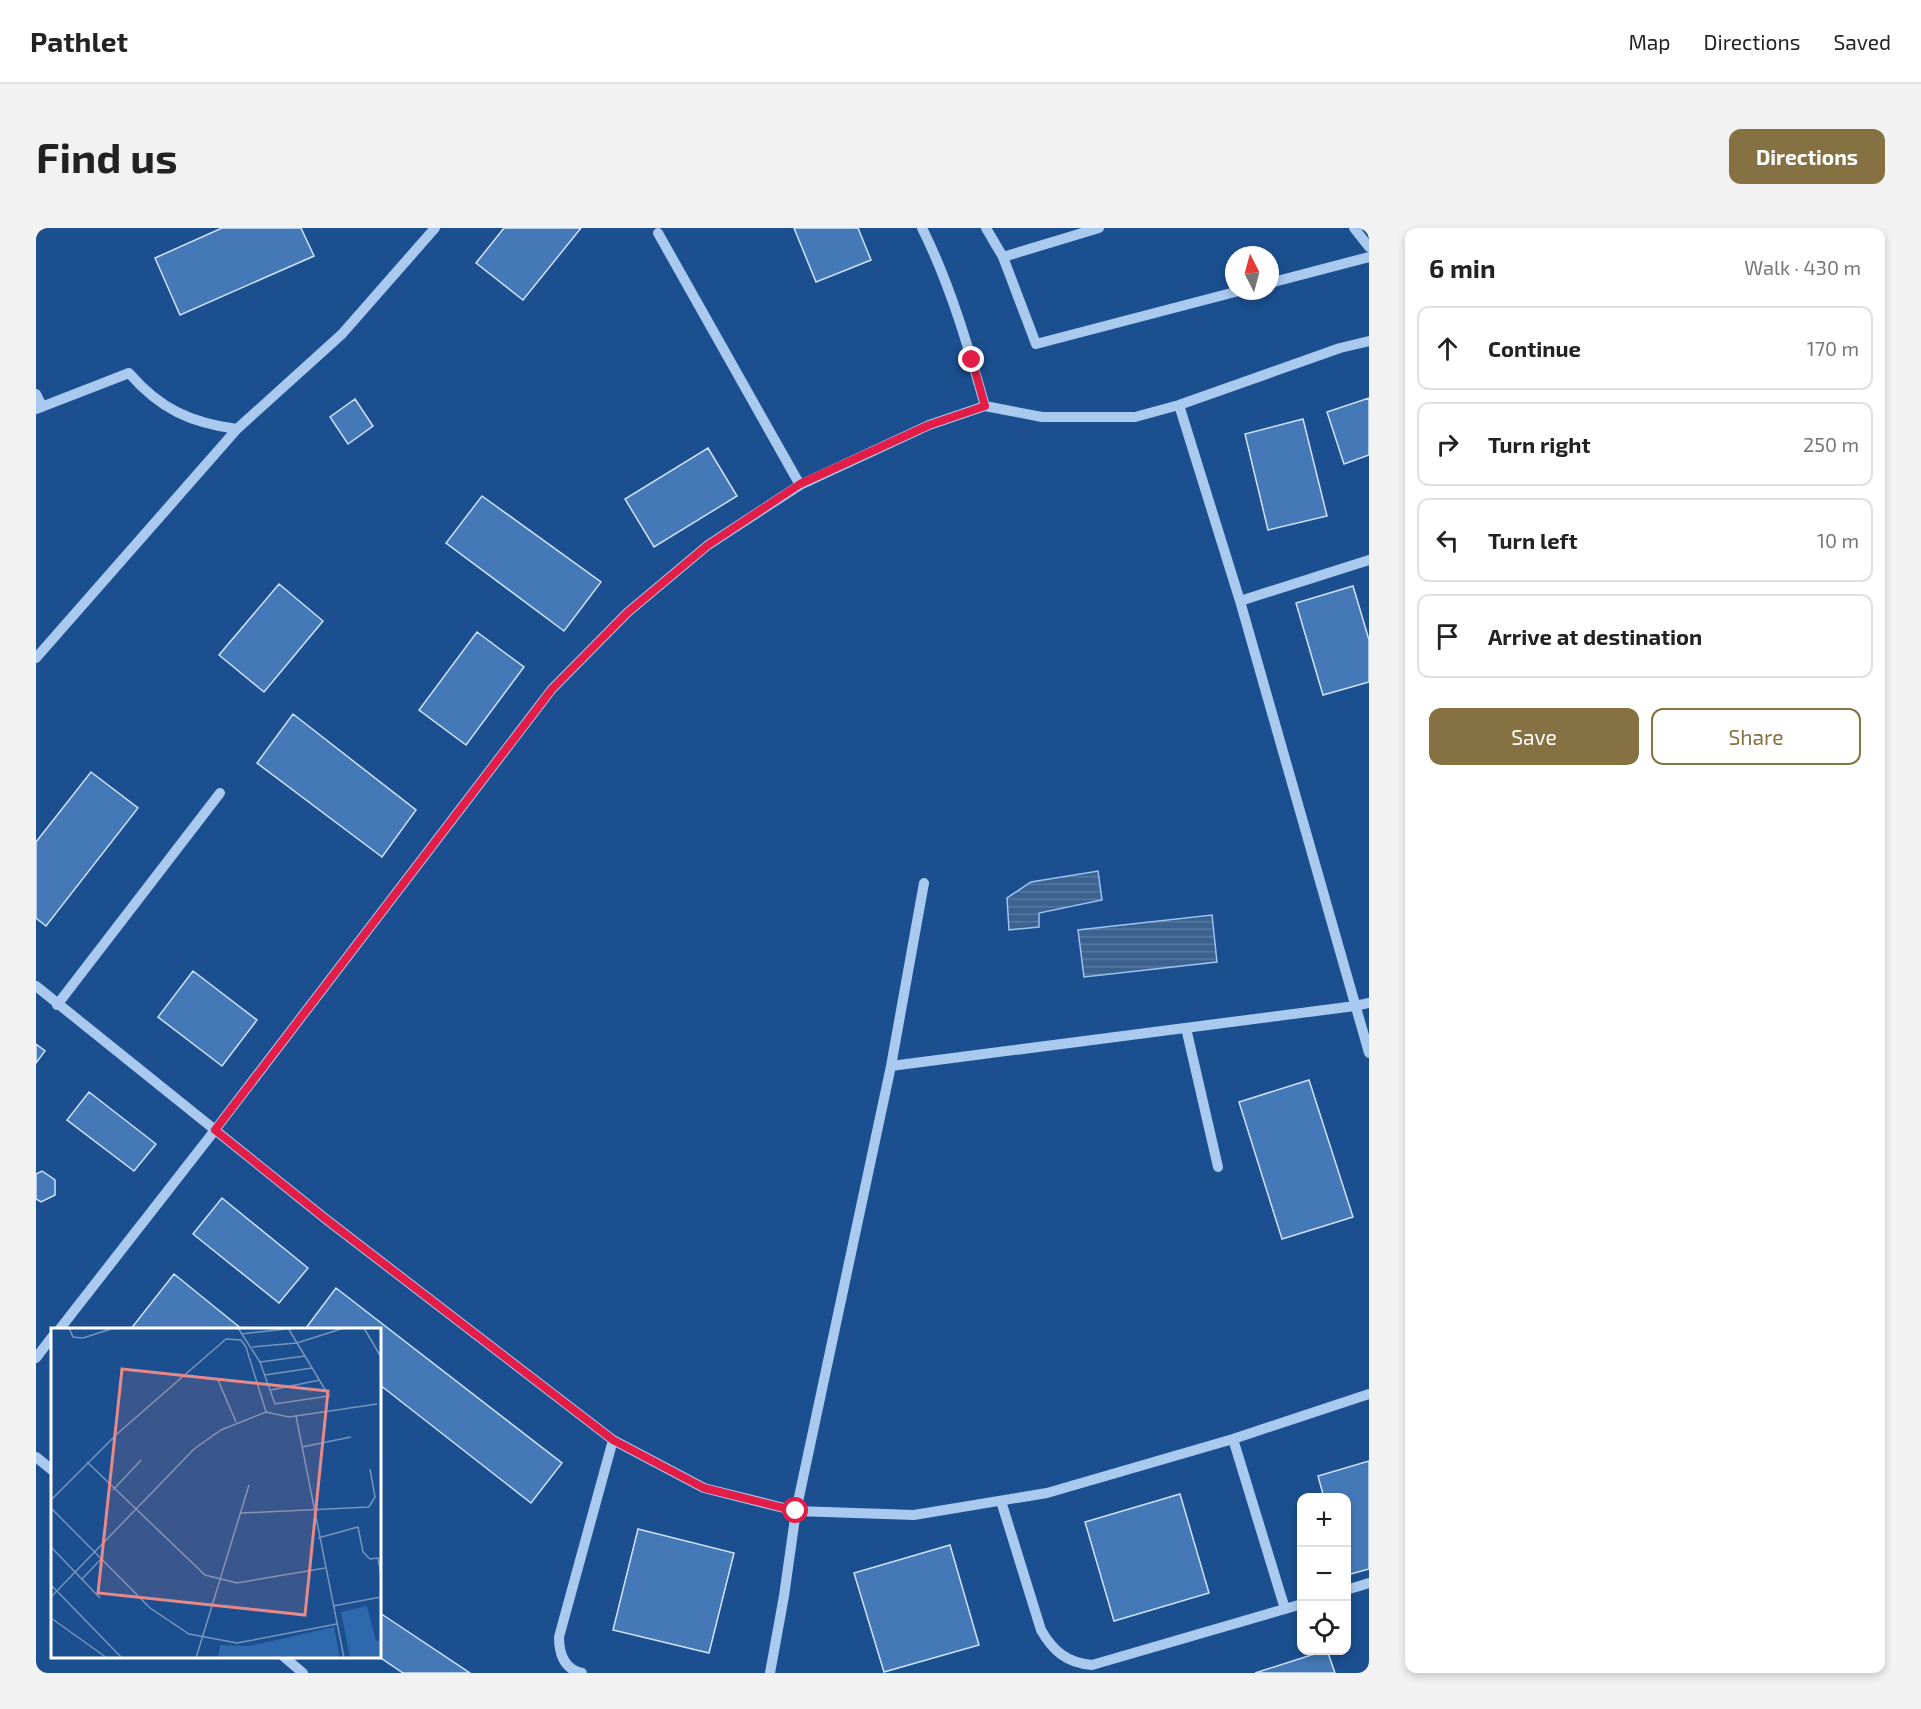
<!DOCTYPE html>
<meta charset="utf-8">
<style>
:root{--surface:#fff;--page:#f2f2f2;--text:#222;--muted:#767676;--line:#e0e0e0;--accent:#857141}
body{margin:0;font-family:"Exo 2",sans-serif;background:var(--page);color:var(--text)}
.controls{position:absolute;right:18px;bottom:18px;display:grid;overflow:hidden;border-radius:12px;box-shadow:0 3px 9px #0003}
.controls button{width:54px;height:54px;display:grid;place-items:center;padding:0;border:0;border-bottom:2px solid var(--line);background:var(--surface);color:var(--text);font:30px sans-serif}
.compass{position:absolute;left:1189px;top:18px;width:54px;height:54px;border-radius:50%;background:var(--surface);box-shadow:0 3px 9px #0003;rotate:354deg}
.stop{position:absolute;width:18px;height:18px;margin:-14px;border:4px solid #e11d48;border-radius:50%;background:#fff}
.stop.end{background:#e11d48;border-color:#fff;box-shadow:0 2px 6px #0008}
.list{margin:0;padding:0;list-style:none}
h2{display:flex;justify-content:space-between;align-items:center;height:78px;margin:0;padding:0 24px;font-size:26px}
h2 small{font-size:20px;font-weight:400;color:var(--muted)}
.list li{display:grid;grid-template-columns:39px 1fr auto;gap:18px;align-items:center;box-sizing:border-box;height:84px;margin:0 12px 12px;padding:0 12px;border:2px solid var(--line);border-radius:12px}
.list b{display:block;font-size:22px;white-space:nowrap}
.list em{font-size:20px;font-style:normal;color:var(--muted)}
.actions{display:flex;gap:12px;padding:18px 24px}
.actions a{flex:1;padding:14px 0;border:2px solid var(--accent);border-radius:12px;text-align:center;font-size:21px;color:var(--accent)}
.actions .main{background:var(--accent);color:#fff}
.icon{flex:none;width:33px;height:33px;fill:none;stroke:currentColor;stroke-width:2;stroke-linecap:round;stroke-linejoin:round}
.map{position:relative;flex:none;width:1333px;height:1445px;overflow:hidden;border-radius:12px}
header{display:flex;align-items:center;gap:36px;box-sizing:border-box;height:84px;padding:0 30px;background:var(--surface);border-bottom:2px solid var(--line)}
header strong{font-size:28px}
nav{display:flex;gap:33px;margin-inline-start:auto;font-size:21px}
.intro{display:flex;align-items:center;justify-content:space-between;box-sizing:border-box;height:144px;padding:0 36px}
h1{margin:0;font-size:42px}
.button{padding:15px 27px;border-radius:12px;background:var(--accent);color:#fff;font-size:21px;font-weight:700}
main{display:flex;gap:36px;padding:0 36px}
aside{flex:1;background:var(--surface);border-radius:12px;box-shadow:0 3px 9px #0003}
.map>svg:first-child{display:block}
.water{fill:url(#water-rules);stroke:#9cc4f0;stroke-width:1.5}
.building{fill:#4478b7;stroke:#cfe3fa;stroke-width:1.5}
.lines{fill:none;stroke-linecap:round;stroke-linejoin:round}
.minor{stroke:#a9c9ee;stroke-width:10}
.route{stroke:#e11d48;stroke-width:8}
.inset-road{fill:none;stroke:#7695bc;stroke-width:1.5}
.view{fill:#e88989;fill-opacity:0.15;stroke:#e88989;stroke-width:3}
.inset-edge{fill:none;stroke:#fff;stroke-width:3}
</style>
<header>
<strong>Pathlet</strong>
<nav><a>Map</a><a>Directions</a><a>Saved</a></nav>
</header>
<div class="intro"><h1>Find us</h1><a class="button">Directions</a></div>
<main>
<div class="map">
<svg width="1333" height="1445" viewBox="0 0 1333 1445">
<defs>
<pattern id="water-rules" width="6" height="5" patternUnits="userSpaceOnUse" patternTransform="scale(1.5)"><rect width="6" height="5" fill="#3c6290"/><path d="M0 2.5h6" fill="none" stroke="#597aa1"/></pattern>
</defs>
<rect width="100%" height="100%" fill="#1b4f8f"/>
<!-- water -->
<path class="water" d="M1062 643 1066 672 1003 685V699L973 702 971 670 995 654Z
M1176 687 1181 734 1048 749 1042 702Z"/>
<!-- building -->
<path class="building" d="M186 0H265L278 28 144 87 119 30Z
M468 0H545L487 72 440 35Z
M758 0H822L835 32 780 54Z
M1333 170V227L1308 236 1291 184Z
M319 171 337 198 312 216 294 189Z
M1267 191 1291 288 1232 302 1209 206Z
M672 220 701 268 618 319 589 271Z
M446 268 565 354 528 403 410 315Z
M243 356 287 393 228 464 183 427Z
M1317 358 1333 412V454L1287 467 1260 375Z
M441 404 488 439 430 517 383 482Z
M257 486 380 582 346 629 221 535Z
M55 544 102 580 10 698 0 690V614Z
M157 743 221 792 186 838 122 789Z
M0 816 9 823 0 835Z
M1273 852 1317 989 1246 1011 1203 874Z
M53 864 120 916 98 943 31 892Z
M6 943 19 952V967L5 974 0 971V946Z
M186 970 272 1040 243 1075 157 1006Z
M138 1046 207 1102H94Z
M300 1060 526 1235 495 1275 344 1157V1102H272L270 1100Z
M1333 1233V1341L1311 1347 1310 1270H1288L1282 1248Z
M1144 1266 1173 1365 1078 1393 1049 1294Z
M602 1301 698 1325 673 1425 577 1402Z
M914 1317 943 1417 848 1444 818 1345Z
M344 1385 434 1445H367L342 1428Z
M1291 1422 1299 1445H1219Z"/>
<g class="lines">
<!-- minor -->
<path class="minor" d="M886 0C914 56 932 118 949 178
M950 0 967 29 1000 116 1203 63
M1318 0 1333 19
M622 5 764 257
M967 29 1063 0
M1234 55 1333 29
M0 166 6 178
M1143 177 1204 373 1333 825
M0 181 93 145C124 181 155 195 201 201
M1204 373 1333 332
M0 430 201 201 306 106 399 0
M0 758 291 992 577 1212 668 1260 760 1283 878 1287 1011 1265 1197 1211 1333 1166
M21 777 184 565
M1150 800 1182 939
M855 838 1319 778 1333 775
M23 1102 179 902 516 461 592 384 672 317 764 257 893 197 949 178 1006 189H1099L1143 177 1304 120 1333 113
M0 1130 16 1109
M1197 1211 1249 1381
M0 1229 16 1242
M965 1273 1005 1402C1017 1423 1031 1435 1056 1437L1266 1376
M1310 1362 1333 1355
M247 1428 267 1445
M546 1445C528 1441 523 1426 523 1409L577 1212
M734 1445 748 1368 760 1283 855 838 888 655"/>
</g>
<g class="lines">
<!-- route -->
<path class="route" d="M760 1283 668 1260 577 1212 291 992 179 902 516 461 592 384 672 317 764 256 893 197 949 178 936 132"/>
</g>
<!-- overview -->
<g transform="translate(15 1100)">
<rect width="330" height="330" fill="#1b4f8f"/>
<path d="M316 278 325 313H330V330H299L290 284Z" fill="#2e69ad"/>
<path d="M283 299 289 330H167L169 317 198 318Z" fill="#2e69ad"/>
<path class="inset-road" d="M18 0 22 9 32 10 63 0M187 0 209 34 224 76 278 68 237 0M313 0 330 29M190 6 245 0M201 19 246 15 293 0M209 34 254 28M214 47 261 40M167 52 185 94M220 62 269 52M245 88 293 330M251 119 300 109M36 134 154 247 186 255 274 240M62 162 90 132M0 172 67 105 175 11 190 12 195 19 215 84M0 180 99 280 138 306 186 315 286 296M190 185 318 179 324 169 319 141M267 210 307 199 312 224 319 231 327 230 330 246M0 219 49 270M31 251 50 231M0 257 71 330M0 269 143 121 170 102 215 84 238 89 326 76M282 278 330 269M0 290 56 330M145 330 198 157"/>
<path class="view" d="M71 41 277 63 254 287 47 265Z"/>
<rect width="330" height="330" class="inset-edge"/>
</g>
</svg>
<div class="controls">
<button>+</button>
<button>−</button>
<button><svg class="icon" aria-label="locate" viewBox="0 0 24 24"><circle cx="12" cy="12" r="6"/><path d="M12 2v4M12 18v4M2 12h4M18 12h4"/></svg></button>
</div>
<svg class="compass" viewBox="-18 -18 36 36"><path d="M0-13l5 13h-10z" fill="#e53935"/><path d="M0 13l5-13h-10z" fill="#767676"/></svg>
<div class="stop" style="left:760px;top:1283px"></div>
<div class="stop end" style="left:936px;top:132px"></div>
</div>
<aside>
<h2>6 min<small>Walk · 430 m</small></h2>
<ul class="list">
<li><svg class="icon" aria-label="ahead" viewBox="0 0 24 24"><path d="M12 20V5M6 11l6-6 6 6"/></svg><div><b>Continue</b></div><em>170 m</em></li>
<li><svg class="icon" aria-label="right" viewBox="0 0 24 24"><path d="M7 20v-9h11M14 6l5 5-5 5"/></svg><div><b>Turn right</b></div><em>250 m</em></li>
<li><svg class="icon" aria-label="left" viewBox="0 0 24 24"><path d="M17 20v-9H6M10 6l-5 5 5 5"/></svg><div><b>Turn left</b></div><em>10 m</em></li>
<li><svg class="icon" aria-label="arrive" viewBox="0 0 24 24"><path d="M6 21V4h12l-3 4 3 4H6"/></svg><div><b>Arrive at destination</b></div></li>
</ul>
<div class="actions"><a class="main">Save</a><a>Share</a></div>
</aside>
</main>
